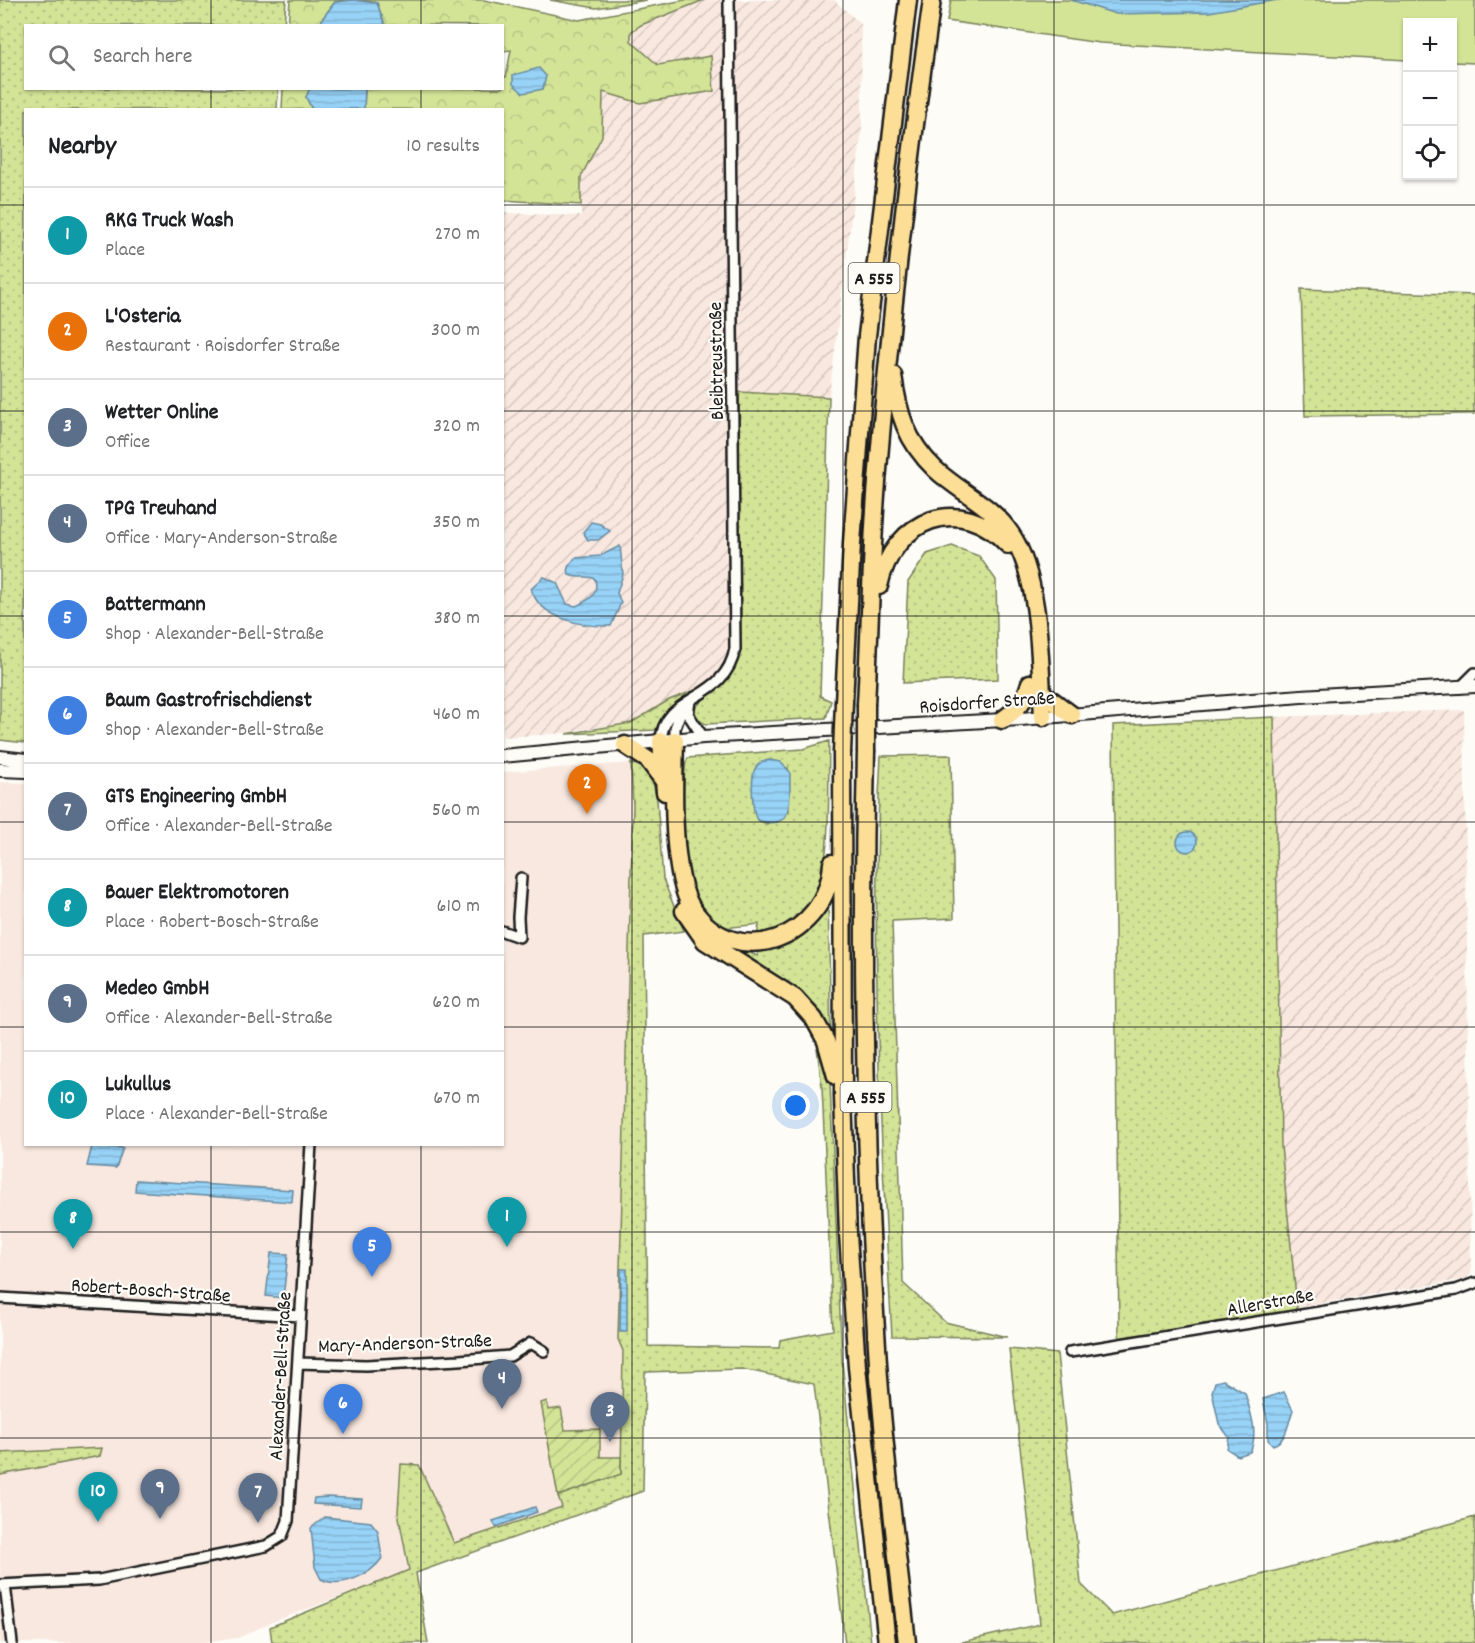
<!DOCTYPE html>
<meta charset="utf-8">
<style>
:root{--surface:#fff;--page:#f6f6f6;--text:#202124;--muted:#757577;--line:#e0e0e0;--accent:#2563eb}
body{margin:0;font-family:Dekko,sans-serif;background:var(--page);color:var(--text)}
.controls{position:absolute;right:18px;top:18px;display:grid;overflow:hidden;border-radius:0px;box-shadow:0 2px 4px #0004}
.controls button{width:54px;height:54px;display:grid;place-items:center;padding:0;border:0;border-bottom:2px solid var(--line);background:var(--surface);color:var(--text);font:30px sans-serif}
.you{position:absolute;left:796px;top:1106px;width:21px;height:21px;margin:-15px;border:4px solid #fff;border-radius:50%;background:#1a73e8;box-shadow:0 0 0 9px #1a73e833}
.badge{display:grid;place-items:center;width:39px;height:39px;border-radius:50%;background:var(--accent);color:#fff;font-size:20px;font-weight:700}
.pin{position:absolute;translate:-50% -50px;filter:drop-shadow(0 2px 3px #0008)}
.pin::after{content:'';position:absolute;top:32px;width:21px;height:18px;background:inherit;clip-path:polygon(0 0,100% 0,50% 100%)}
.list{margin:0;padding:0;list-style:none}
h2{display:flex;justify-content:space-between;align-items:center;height:78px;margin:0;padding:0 24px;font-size:26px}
h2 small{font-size:20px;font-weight:400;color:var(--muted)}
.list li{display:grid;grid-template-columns:39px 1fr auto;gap:18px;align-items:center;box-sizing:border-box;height:96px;padding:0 24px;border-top:2px solid var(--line)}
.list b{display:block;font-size:22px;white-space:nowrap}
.list p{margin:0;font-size:20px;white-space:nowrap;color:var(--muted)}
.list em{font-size:20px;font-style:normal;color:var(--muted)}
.icon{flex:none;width:33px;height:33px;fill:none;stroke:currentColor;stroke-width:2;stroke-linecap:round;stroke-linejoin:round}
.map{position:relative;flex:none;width:1475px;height:1643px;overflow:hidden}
.search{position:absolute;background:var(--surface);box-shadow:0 2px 4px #0004;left:24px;top:24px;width:480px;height:66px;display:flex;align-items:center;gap:15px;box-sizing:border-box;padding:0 21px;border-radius:0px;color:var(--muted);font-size:22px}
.panel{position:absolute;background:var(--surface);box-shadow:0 2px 4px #0004;left:24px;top:108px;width:480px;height:1038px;border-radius:0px}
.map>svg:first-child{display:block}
.built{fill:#f9e8df}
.industrial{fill:url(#industrial-furrows)}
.grass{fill:url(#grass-dots);stroke:#78805a;stroke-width:1.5;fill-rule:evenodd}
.forest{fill:url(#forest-crowns);stroke:#78805a;stroke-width:1.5}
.park{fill:#d3e497;stroke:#78805a;stroke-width:1.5}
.garden{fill:url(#garden-furrows);stroke:#78805a;stroke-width:1.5}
.water{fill:url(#water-rules);stroke:#66899f;stroke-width:1.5}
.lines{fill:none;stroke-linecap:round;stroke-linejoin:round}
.street-casing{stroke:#1c1c1c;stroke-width:14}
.secondary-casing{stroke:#1c1c1c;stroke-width:16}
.highway-casing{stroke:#1c1c1c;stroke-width:21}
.street{stroke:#fdfcf7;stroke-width:9}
.secondary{stroke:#fdfcf7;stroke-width:12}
.highway{stroke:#fcde96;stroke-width:16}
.highway-bridge-casing{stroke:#1c1c1c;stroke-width:21;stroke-linecap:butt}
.highway-bridge{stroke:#fcde96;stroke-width:16}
.grid{fill:none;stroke:#1c1c1c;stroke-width:1.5;stroke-opacity:0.55}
.labels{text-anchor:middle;stroke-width:4.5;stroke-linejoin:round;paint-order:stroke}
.shield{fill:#fdfcf7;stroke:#605f5e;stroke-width:1.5}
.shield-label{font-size:18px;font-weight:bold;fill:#1c1c1c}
.street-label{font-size:20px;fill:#1c1c1c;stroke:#fdfcf7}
</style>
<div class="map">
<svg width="1475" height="1643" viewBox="0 0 1475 1643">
<defs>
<pattern id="industrial-furrows" width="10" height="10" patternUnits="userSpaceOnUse" patternTransform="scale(1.5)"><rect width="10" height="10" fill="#f9e8df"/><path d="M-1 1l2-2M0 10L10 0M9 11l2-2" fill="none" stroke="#d5c6bf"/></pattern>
<pattern id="grass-dots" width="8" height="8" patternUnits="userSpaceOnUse" patternTransform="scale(1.5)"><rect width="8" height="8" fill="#d3e497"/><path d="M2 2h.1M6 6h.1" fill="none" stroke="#b5c382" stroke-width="1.8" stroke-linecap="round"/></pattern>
<pattern id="forest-crowns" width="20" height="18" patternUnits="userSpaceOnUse" patternTransform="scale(1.5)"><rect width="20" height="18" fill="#d3e497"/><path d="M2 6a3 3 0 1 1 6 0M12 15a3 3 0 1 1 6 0" fill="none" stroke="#b5c382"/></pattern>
<pattern id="garden-furrows" width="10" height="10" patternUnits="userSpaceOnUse" patternTransform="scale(1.5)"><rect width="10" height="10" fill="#d3e497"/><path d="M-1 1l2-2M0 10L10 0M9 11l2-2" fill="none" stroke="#b5c382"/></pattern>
<pattern id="water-rules" width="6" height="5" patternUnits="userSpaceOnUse" patternTransform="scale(1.5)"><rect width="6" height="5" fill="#97d2f7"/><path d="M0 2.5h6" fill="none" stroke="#82b4d3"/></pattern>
</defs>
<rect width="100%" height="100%" fill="#fdfcf7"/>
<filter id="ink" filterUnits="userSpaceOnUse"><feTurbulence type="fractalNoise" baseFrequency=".0167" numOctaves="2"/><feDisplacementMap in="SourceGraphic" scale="12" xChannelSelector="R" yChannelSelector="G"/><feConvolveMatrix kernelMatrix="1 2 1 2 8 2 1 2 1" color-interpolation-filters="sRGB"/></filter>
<g filter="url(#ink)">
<!-- built -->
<path class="built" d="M631 763 633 806 618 1339 623 1351 621 1474 559 1496 562 1506 454 1543 419 1465 401 1464 398 1512 410 1570 270 1623 238 1638 197 1643H0V782L25 783 26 1144H502L503 772Z"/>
<!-- industrial -->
<path class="industrial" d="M704 0H834L861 24 862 129 829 397 739 392V649L735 668 725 662 715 678 631 723 555 734 503 737 502 213 581 216V177L602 136 603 92 640 103 658 65 631 41V32L641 25Z
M1464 710 1471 1273 1466 1279 1297 1307 1281 1146 1274 717Z"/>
<!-- grass -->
<path class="grass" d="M0 0H286L284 25 26 26V88L278 89 277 109 26 110 25 743 0 740Z
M550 0H647L596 8Z
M1301 289 1475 295 1474 414 1305 416Z
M739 392 829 397 820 696 831 701 826 718 706 724 696 719 695 708C717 684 731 687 739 649Z
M952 546 979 556 996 580 998 679 903 683 908 582 927 554Z
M698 689 663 716 655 730 566 734 631 723 669 700Z
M1274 717 1281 1146 1297 1307 1295 1310 1119 1338 1113 725Z
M829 741C827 789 836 880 803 917 794 927 770 932 757 937L759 924 724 928C717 922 706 915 700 907 681 881 681 794 686 762L688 758 803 749ZM788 768 789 811 767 824 757 820Z
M951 755 954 918 892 921 903 1283 945 1322 1007 1337 892 1336C881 1143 870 949 881 756Z
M631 763 650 770 657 800 663 879 684 931 644 936 648 1346 779 1348 780 1340 833 1330 822 1087 817 1048 830 1084 842 1361 871 1643H845L814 1384 742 1369 645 1372 643 1491 416 1573 428 1643H272L270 1627 409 1570 398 1512 401 1464 419 1465 454 1543 562 1507 558 1496 621 1474 623 1351 618 1339 633 806Z
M828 901 831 1040 720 939 757 956 761 947Z
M1009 1349 1057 1354 1081 1584 1112 1615 1475 1517V1643H958L1040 1624Z
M102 1448 100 1456 0 1475V1453Z"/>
<!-- forest -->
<path class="forest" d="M290 0H353L335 2 322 19 321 25 288 26Z
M356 0H484L579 20 685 0H704L641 25 631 32V41L658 65 711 56 714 91 640 103 603 92 602 136 581 177V205L503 200 502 110 364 109 365 89 502 88 503 76 506 77 511 50 503 51 502 26 385 25 377 3Z
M283 89H310L306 97 312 109 282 110Z"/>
<!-- park -->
<path class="park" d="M951 0H1475V63L1453 62 1452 22H1408L1407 60 1100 43 947 21Z"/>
<!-- garden -->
<path class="garden" d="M547 1401 548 1410 561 1408 565 1430 600 1429V1457H621V1474L558 1496 541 1403Z"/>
<!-- water -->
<path class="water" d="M353 0 377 3 385 25H321L322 19 335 2Z
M1071 0H1278L1209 12 1116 14Z
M539 68 546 76 543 89 523 93 513 84V75Z
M310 88 365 89 364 109H312L306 97Z
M591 522 600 524 610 531 598 540H588L583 532Z
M620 546 623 574 617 593 621 603 611 626C584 627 540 619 531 589L544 577 557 583 567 604 576 606C589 600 599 595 595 579 587 574 579 580 569 575L568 567 575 558 600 556Z
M769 760 781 762 790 772C789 798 796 833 757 820 752 812 750 775 756 767 759 762 764 761 769 760Z
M1177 842a10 10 0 1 1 20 0a10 10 0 1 1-20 0Z
M92 1146 123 1148 116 1168 87 1166Z
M136 1180 293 1190 292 1202 135 1191Z
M271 1253 288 1254 283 1298 266 1296Z
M621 1269H627V1332H620Z
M1223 1380 1245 1393C1250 1411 1259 1433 1250 1452L1238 1456 1227 1449 1229 1437 1219 1424 1216 1410 1212 1392 1215 1382Z
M1284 1392 1293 1410C1288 1423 1287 1441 1273 1445L1268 1440V1424L1263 1399Z
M328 1497 362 1499 361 1507 313 1504 314 1498Z
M535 1507 537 1512 496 1527 493 1521Z
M325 1517 371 1522 378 1531 382 1558C371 1575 340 1589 321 1579L315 1567 311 1528Z"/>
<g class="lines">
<!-- street casing -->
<g class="street-casing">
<path id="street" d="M1460 688 1475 673
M690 701 688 714 703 737
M675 740V728L683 706
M661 741C663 693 725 703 735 649L729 0
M502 931 519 937 518 917 521 878
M0 1298 300 1316
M1070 1352 1456 1290 1475 1283
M298 1363 366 1365 459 1360 510 1356 531 1343 544 1351
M0 1585 99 1580 266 1546 282 1536 288 1521 311 1144
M5 1585 12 1643"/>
</g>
<!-- secondary casing -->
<g class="secondary-casing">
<path id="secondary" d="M502 756 703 737 1021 719 1301 696 1475 686
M0 757 26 760
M0 770 26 771"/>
</g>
<!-- highway casing -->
<g class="highway-casing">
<path id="highway" d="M893 375C898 413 906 441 935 469 959 492 991 504 1011 534 1041 578 1040 664 1043 717
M879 586C893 519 960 492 1008 545
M1041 692 1072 715
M844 702 852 543 867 336 908 0
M866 704C870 630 871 556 877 482 890 321 909 160 932 0
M1002 720C1018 709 1025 701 1030 683
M675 740C674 783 670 872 692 908 736 975 828 937 832 863
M661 741 665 792
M625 745 648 760 663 780
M866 752C861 956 865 1160 878 1363 884 1457 897 1550 907 1643
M842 753 843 1097 848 1234 857 1367 887 1643
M684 911 705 941 795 998 814 1019 826 1041 836 1076"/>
</g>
<!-- street -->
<use href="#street" class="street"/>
<!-- secondary -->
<use href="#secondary" class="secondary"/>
<!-- highway -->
<use href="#highway" class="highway"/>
<!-- highway-bridge casing -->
<g class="highway-bridge-casing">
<path id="highway-bridge" d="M866 752V704
M842 753 844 702"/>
</g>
<!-- highway-bridge -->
<use href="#highway-bridge" class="highway-bridge"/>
</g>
</g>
<!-- grid -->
<path class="grid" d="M211 0V26M421 0V26M632 0V1643M843 0V1643M1054 0V1643M1264 0V1643M211 88V110M421 88V110M0 205H26M502 205H1475M0 411H26M502 411H1475M0 616H26M502 616H1475M0 822H26M502 822H1475M0 1027H26M502 1027H1475M211 1144V1643M421 1144V1643M0 1232H1475M0 1438H1475"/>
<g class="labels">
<!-- shield labels -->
<g class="shield">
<rect x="848.5" y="263" width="51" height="30" rx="4.5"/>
<rect x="840.5" y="1082" width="51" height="30" rx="4.5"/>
</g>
<g class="shield-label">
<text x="874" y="284">A 555</text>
<text x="866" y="1103">A 555</text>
</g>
<!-- street labels -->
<g class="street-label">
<text transform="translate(715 361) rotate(-91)" y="7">Bleibtreustraße</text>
<text transform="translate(987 701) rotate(-4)" y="7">Roisdorfer Straße</text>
<text transform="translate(151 1289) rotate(4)" y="7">Robert-Bosch-Straße</text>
<text transform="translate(1270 1301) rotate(-10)" y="7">Allerstraße</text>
<text transform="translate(405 1342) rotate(-2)" y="7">Mary-Anderson-Straße</text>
<text transform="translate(279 1376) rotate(-87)" y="7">Alexander-Bell-Straße</text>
</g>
</g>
</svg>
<div class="controls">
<button>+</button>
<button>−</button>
<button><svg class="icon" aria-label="locate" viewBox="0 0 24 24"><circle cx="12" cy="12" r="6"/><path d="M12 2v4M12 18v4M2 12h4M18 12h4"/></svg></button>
</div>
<div class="you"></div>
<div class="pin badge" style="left:507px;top:1247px;background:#0f9aa8">1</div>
<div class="pin badge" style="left:587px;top:814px;background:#e8710a">2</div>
<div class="pin badge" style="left:610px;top:1442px;background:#5c6f8a">3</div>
<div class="pin badge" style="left:502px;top:1409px;background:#5c6f8a">4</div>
<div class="pin badge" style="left:372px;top:1277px;background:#3f7fe0">5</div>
<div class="pin badge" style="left:343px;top:1434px;background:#3f7fe0">6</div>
<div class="pin badge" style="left:258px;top:1523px;background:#5c6f8a">7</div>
<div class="pin badge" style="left:73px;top:1249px;background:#0f9aa8">8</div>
<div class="pin badge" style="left:160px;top:1519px;background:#5c6f8a">9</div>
<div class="pin badge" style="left:98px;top:1522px;background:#0f9aa8">10</div>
<div class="search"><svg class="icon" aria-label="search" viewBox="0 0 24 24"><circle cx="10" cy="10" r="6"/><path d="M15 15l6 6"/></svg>Search here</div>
<section class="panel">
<h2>Nearby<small>10 results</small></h2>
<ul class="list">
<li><span class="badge" style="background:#0f9aa8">1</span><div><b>RKG Truck Wash</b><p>Place</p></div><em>270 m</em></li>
<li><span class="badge" style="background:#e8710a">2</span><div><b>L'Osteria</b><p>Restaurant · Roisdorfer Straße</p></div><em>300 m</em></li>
<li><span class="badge" style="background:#5c6f8a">3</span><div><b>Wetter Online</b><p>Office</p></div><em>320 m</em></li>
<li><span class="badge" style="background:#5c6f8a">4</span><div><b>TPG Treuhand</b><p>Office · Mary-Anderson-Straße</p></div><em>350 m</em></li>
<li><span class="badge" style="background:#3f7fe0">5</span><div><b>Battermann</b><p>Shop · Alexander-Bell-Straße</p></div><em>380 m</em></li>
<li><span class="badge" style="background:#3f7fe0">6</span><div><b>Baum Gastrofrischdienst</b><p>Shop · Alexander-Bell-Straße</p></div><em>460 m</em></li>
<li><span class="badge" style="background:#5c6f8a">7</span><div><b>GTS Engineering GmbH</b><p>Office · Alexander-Bell-Straße</p></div><em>560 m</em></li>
<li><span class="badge" style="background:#0f9aa8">8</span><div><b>Bauer Elektromotoren</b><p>Place · Robert-Bosch-Straße</p></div><em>610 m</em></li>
<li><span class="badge" style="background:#5c6f8a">9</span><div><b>Medeo GmbH</b><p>Office · Alexander-Bell-Straße</p></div><em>620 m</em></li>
<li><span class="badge" style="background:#0f9aa8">10</span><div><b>Lukullus</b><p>Place · Alexander-Bell-Straße</p></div><em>670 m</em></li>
</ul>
</section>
</div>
